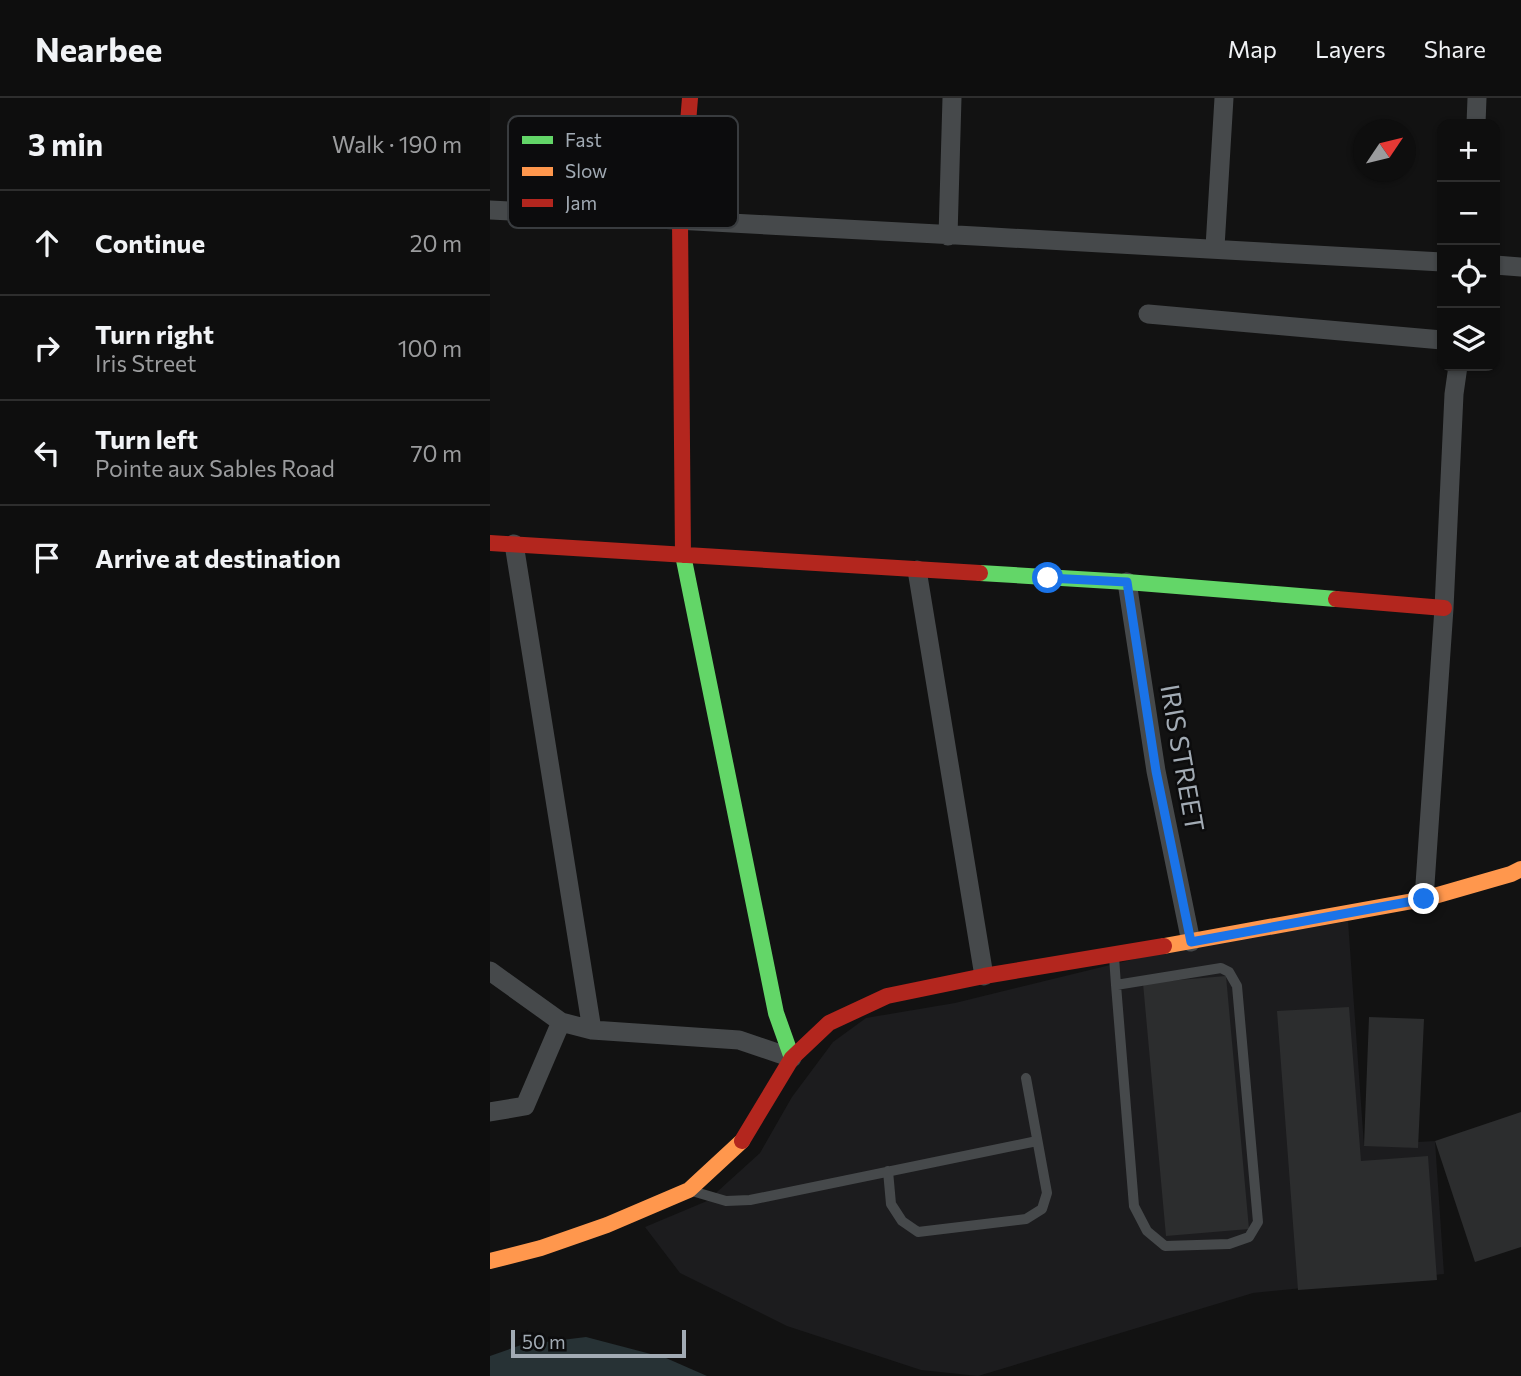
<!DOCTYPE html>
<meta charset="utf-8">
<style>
:root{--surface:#0e0e0e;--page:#1c1c1c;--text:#f1f3f6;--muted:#9b9c9e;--line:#2e2e2e}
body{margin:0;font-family:Commissioner,sans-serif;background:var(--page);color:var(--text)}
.controls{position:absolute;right:21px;top:21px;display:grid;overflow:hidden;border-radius:14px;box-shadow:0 2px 5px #0004}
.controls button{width:63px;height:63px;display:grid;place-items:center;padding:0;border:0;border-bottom:2px solid var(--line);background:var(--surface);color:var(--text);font:35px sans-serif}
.compass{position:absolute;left:863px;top:21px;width:63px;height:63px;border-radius:50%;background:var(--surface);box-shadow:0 2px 5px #0004;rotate:55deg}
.scale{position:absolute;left:21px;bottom:18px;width:175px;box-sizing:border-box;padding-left:7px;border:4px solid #a2abb4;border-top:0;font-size:19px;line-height:24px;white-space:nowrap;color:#a2abb4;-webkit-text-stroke:5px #0c0c0d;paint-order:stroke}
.stop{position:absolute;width:21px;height:21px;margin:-16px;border:5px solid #1a73e8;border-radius:50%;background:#fff}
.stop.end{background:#1a73e8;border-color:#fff;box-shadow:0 2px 7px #0008}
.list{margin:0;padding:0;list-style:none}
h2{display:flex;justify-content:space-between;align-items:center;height:91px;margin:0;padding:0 28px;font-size:30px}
h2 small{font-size:23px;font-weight:400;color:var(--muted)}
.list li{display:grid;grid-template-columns:46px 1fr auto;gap:21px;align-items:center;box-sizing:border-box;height:105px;padding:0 28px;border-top:2px solid var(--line)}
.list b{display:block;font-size:26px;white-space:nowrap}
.list p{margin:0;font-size:23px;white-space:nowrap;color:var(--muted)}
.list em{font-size:23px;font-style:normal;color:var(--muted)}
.icon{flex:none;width:38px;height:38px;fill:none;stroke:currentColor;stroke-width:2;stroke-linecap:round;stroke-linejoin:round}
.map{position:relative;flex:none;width:1031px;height:1278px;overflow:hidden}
header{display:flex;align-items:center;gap:42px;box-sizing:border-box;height:98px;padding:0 35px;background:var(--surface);border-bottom:2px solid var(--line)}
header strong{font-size:33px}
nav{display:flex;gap:38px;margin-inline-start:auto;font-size:24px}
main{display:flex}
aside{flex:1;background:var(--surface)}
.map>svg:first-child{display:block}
.built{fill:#1c1c1e}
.water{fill:#273235}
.building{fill:#2c2d2e}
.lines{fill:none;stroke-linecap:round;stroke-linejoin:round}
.lane{stroke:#46494b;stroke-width:10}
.street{stroke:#46494b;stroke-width:19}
.fast{stroke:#63d668;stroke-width:16}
.slow{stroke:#ff974d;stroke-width:16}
.jam{stroke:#b3261e;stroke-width:16}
.route{stroke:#1a73e8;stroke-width:9}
.labels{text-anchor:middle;stroke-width:5;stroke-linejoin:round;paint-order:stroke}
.street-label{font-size:26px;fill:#a2abb4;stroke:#0c0c0d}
.key{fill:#0c0c0d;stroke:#393c3f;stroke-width:2}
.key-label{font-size:19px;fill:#a2abb4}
</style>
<header>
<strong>Nearbee</strong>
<nav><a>Map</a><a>Layers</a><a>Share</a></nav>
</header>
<main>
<aside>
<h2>3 min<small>Walk · 190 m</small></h2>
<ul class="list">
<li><svg class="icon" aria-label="ahead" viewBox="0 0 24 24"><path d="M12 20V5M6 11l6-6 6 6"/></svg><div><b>Continue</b></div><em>20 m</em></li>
<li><svg class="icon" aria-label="right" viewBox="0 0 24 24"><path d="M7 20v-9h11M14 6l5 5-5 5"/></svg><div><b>Turn right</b><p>Iris Street</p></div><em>100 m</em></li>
<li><svg class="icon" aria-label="left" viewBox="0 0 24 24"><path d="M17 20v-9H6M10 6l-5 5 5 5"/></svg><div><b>Turn left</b><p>Pointe aux Sables Road</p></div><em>70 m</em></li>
<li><svg class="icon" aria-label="arrive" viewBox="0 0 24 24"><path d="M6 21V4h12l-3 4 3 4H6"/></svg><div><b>Arrive at destination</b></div></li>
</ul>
</aside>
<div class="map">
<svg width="1031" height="1278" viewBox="0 0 1031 1278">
<rect width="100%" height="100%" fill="#121212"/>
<!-- built -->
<path class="built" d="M858 823 874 1047 945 1043 954 1176 763 1195 488 1278 431 1272 297 1228 190 1175 155 1129 217 1103 270 1055 302 999 343 944 376 920 465 905 653 859Z"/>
<!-- water -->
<path class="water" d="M96 1239 176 1260 217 1278H0V1258L31 1247Z"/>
<!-- building -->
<path class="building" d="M736 878 759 1131 676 1138 653 885Z
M859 909 871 1063 938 1058 947 1182 808 1192 787 913Z
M879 919 934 921 928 1050 874 1048Z
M1031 1014V1149L985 1164 945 1043Z"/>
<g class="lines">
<!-- lane -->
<path class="lane" d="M624 859 626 887 644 1108 657 1133 675 1148 739 1146 759 1139 768 1124 747 888 739 874 731 870 626 887
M398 1073 401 1106 412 1123 428 1134 536 1121 552 1111 557 1095 536 980
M202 1093 236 1103 260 1102 547 1043"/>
<!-- street -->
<path class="street" d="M986 26 987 0
M0 112C317 131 635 144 952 164
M458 138 462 0
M725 149 734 0
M1005 167 1031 169
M658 216 952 242
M24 446 102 932
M427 472 494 878
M637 484 666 673 701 844
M934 801 954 510 964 296 968 268
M0 873 71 924 102 932 249 942 302 960
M0 1014 35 1008 71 924"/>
<!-- fast -->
<path class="fast" d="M193 457 286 915 302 960
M490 475 637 484 846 501"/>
<!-- slow -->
<path class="slow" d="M674 848 934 801 1021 776 1031 771
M0 1163 51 1150 117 1127 199 1092 252 1043"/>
<!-- jam -->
<path class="jam" d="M0 445 490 475
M193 457 190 123 200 0
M846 501 954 510
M252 1043 302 960 339 925 397 898 494 878 674 848"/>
</g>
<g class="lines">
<!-- route -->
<path class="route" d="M558 480 637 484 666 673 701 844 934 801"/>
</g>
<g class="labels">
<!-- street labels -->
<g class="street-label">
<text transform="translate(692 660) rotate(80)" y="9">IRIS STREET</text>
</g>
</g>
<!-- legend -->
<rect x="18" y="18" width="230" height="112" rx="10" class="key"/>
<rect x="32" y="38" width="31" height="8" fill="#63d668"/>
<rect x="32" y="69" width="31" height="9" fill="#ff974d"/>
<rect x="32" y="101" width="31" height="8" fill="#b3261e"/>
<g class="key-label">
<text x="75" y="49">Fast</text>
<text x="75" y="80">Slow</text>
<text x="75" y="112">Jam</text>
</g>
</svg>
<div class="controls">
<button>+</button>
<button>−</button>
<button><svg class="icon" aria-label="locate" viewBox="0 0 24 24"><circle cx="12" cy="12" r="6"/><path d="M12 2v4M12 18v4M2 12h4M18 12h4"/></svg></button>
<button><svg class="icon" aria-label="layers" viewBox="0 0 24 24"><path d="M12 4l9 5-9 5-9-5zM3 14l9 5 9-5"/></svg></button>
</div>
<svg class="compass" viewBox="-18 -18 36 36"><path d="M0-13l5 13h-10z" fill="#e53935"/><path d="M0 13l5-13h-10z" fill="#9b9c9e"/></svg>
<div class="scale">50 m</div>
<div class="stop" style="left:558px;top:480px"></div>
<div class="stop end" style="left:934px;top:801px"></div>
</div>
</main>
